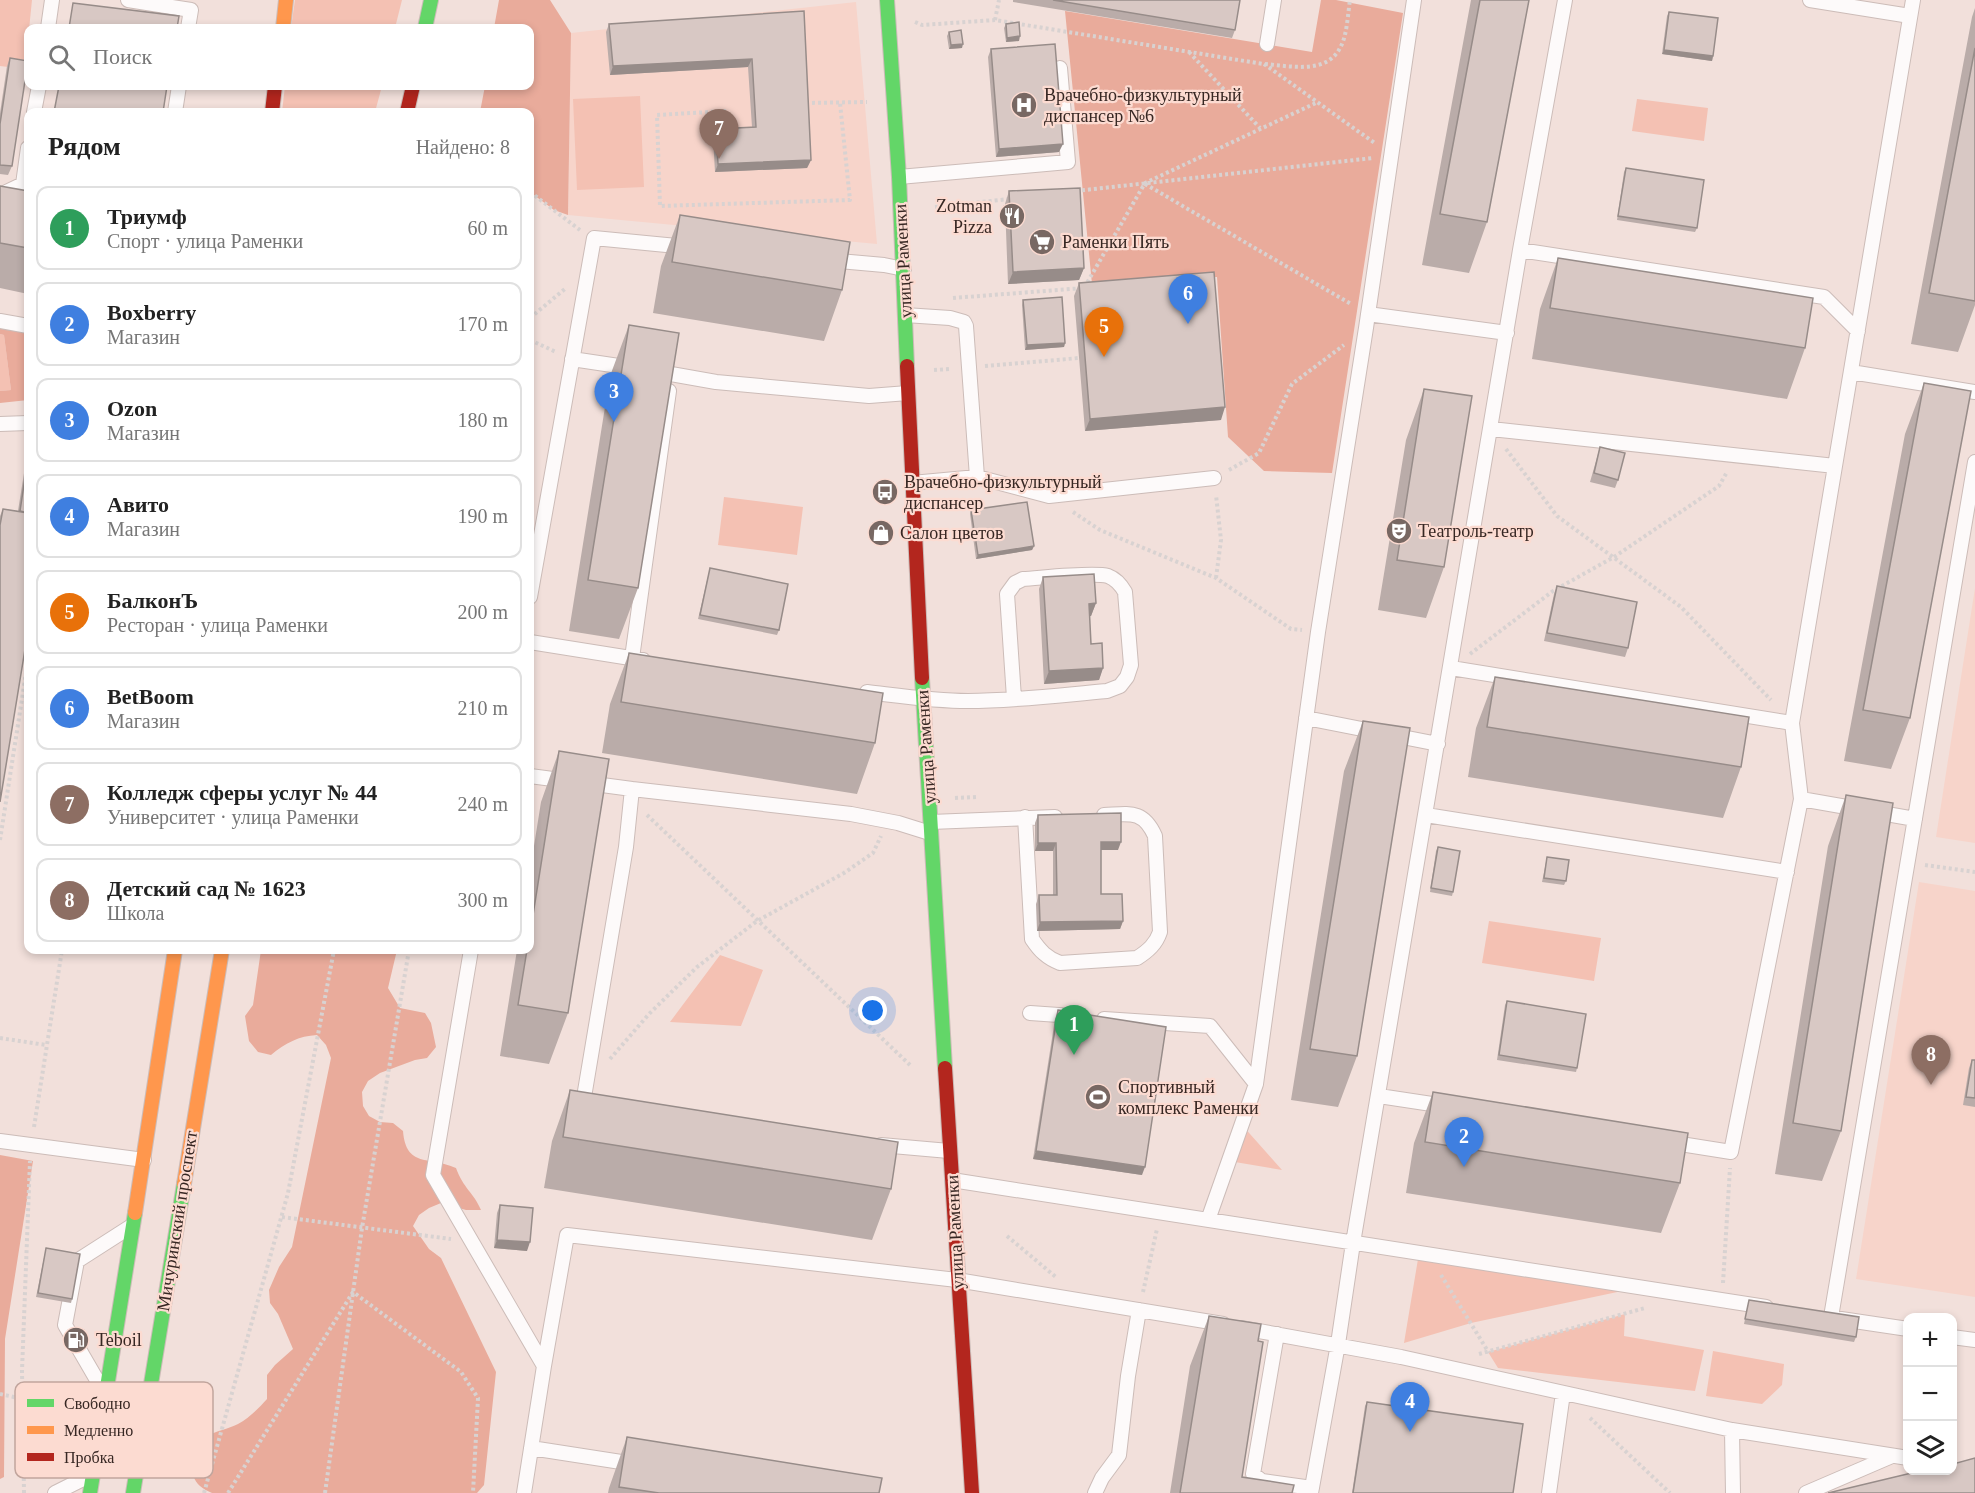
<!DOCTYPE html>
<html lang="ru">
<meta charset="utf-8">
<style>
:root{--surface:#fff;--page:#f2f2f2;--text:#222;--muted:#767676;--line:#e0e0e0;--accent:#786863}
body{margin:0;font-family:Georgia,serif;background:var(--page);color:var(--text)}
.controls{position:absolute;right:18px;bottom:18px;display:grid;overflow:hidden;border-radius:12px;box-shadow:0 3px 9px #0003}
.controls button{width:54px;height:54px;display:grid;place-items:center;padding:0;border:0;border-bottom:2px solid var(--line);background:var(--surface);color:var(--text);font:30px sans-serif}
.you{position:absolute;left:873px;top:1011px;width:21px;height:21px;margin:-15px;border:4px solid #fff;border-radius:50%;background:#1a73e8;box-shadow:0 0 0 9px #1a73e833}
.badge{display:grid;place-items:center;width:39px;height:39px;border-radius:50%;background:var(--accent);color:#fff;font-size:20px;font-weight:700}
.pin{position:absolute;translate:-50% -50px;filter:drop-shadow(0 2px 3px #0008)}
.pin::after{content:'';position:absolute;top:32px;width:21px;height:18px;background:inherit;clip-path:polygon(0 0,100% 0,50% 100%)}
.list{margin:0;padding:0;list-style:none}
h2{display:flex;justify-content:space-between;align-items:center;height:78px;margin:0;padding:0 24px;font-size:26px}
h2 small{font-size:20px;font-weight:400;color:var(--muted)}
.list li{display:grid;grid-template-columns:39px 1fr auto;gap:18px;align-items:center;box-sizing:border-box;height:84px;margin:0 12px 12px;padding:0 12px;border:2px solid var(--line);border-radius:12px}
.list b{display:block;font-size:22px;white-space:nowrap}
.list p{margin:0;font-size:20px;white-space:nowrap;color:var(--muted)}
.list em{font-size:20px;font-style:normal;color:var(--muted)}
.icon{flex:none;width:33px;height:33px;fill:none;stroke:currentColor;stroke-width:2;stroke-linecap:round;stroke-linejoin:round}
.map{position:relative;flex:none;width:1975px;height:1493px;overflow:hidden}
.search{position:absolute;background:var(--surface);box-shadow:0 3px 9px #0003;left:24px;top:24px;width:510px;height:66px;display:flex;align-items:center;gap:15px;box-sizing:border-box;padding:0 21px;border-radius:12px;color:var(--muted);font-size:22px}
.panel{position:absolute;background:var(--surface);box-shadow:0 3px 9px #0003;left:24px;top:108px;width:510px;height:846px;border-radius:12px}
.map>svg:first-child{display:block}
.built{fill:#f7d4ca}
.green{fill:#f4c1b3}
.forest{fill:#e9ab9b}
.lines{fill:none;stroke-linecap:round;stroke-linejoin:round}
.lane-casing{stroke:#ccbcb8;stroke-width:16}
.fast-casing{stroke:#ccbcb8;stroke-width:16}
.slow-casing{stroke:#ccbcb8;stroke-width:16}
.jam-casing{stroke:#ccbcb8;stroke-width:16}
.path{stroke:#d8d2d1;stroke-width:4;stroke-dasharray:3 3;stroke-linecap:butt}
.lane{stroke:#fdfafa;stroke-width:14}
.fast{stroke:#63d668;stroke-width:14}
.slow{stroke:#ff974d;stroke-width:14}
.jam{stroke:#b3261e;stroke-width:14}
.wall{fill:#baaca9}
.shaded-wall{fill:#978c89}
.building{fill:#d8c8c4;stroke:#978c89;stroke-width:1.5}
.labels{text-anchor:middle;stroke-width:4.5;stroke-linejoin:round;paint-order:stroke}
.poi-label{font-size:18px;fill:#372723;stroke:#fcdbd1;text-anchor:start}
.street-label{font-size:18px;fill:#372723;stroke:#fcdbd1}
.key{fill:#fcdbd1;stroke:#c1a59d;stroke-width:1.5}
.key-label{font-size:16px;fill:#372723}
</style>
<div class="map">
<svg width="1975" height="1493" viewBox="0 0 1975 1493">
<rect width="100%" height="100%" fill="#f2e0db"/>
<!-- built -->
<path class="built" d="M856 2 877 244 568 215 571 33Z
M1975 588V843L1936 837Z
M1919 882 1975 891V1297L1856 1279Z"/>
<!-- green -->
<path class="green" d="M0 0H32L25 69 0 66Z
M295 0H402L395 28H291Z
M285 86H382L375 112H282Z
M640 96 644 187 577 190 573 99Z
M1637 99 1708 108 1704 141 1632 131Z
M0 334 4 335 11 390 0 391Z
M724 497 803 507 797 555 718 545Z
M1489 921 1601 938 1594 981 1482 963Z
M720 955 763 970 741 1026 670 1022Z
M1242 1125 1282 1170 1229 1161Z
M1419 1253 1641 1287 1471 1323 1404 1343Z
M1625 1314 1624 1336 1704 1350 1695 1391 1498 1368 1488 1352Z
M1713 1351 1784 1364 1782 1385 1762 1404 1706 1396Z"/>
<!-- forest -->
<path class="forest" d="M499 0H550L571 33 568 215 554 210 530 192V112H480L485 86H530V28H494Z
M1321 0H1336L1403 13 1332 473 1264 471 1228 437 1217 277 1092 284 1065 11 1312 52Z
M0 321 28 326V400L0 403V391L11 390 4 335 0 334Z
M261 950H397L388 988 400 1008 425 1013 431 1023 436 1047 427 1058 415 1060 380 1073 368 1081 362 1092 363 1106 369 1116 380 1122 393 1123 403 1131C406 1168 429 1156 456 1168 463 1188 474 1193 481 1210H466L441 1203 429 1208 419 1215 413 1226 429 1249 441 1258 496 1372 484 1485 477 1493H212C208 1491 203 1489 200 1486 186 1473 190 1445 207 1436 216 1431 228 1429 238 1424 249 1418 259 1408 267 1399V1375L275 1365 293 1349 278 1314 270 1303 269 1290 279 1267 292 1247 331 1058 326 1045 317 1035C299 1036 285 1043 271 1055L258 1052 249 1041 245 1016 253 1005Z
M0 1155 33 1161 5 1339 4 1477 0 1479Z"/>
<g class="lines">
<!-- lane casing -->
<g class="lane-casing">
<path id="lane" d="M128 0 191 10 188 28
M1810 0 1910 16
M48 28 52 0
M1267 44 1274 0
M34 112 39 86
M175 112 179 86
M899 177 1068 162 1060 68
M0 195 23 184 28 148
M1520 250 1824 297 1858 331
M828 260 884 265 904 269
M1368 314 1507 333
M905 315 950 318 964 322 966 326 977 477
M0 321 28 326
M572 359 632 368
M654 371 716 382 869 396 908 393
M1851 372 1975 392
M0 424 28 423
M1491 429 1835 466
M912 483 977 477 1049 496 1214 478
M530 597 594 238 687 247
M530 642 643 660
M632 658 669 391
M1451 668 1792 723
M867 692C901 696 934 701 968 701 1014 701 1061 695 1107 691L1120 686 1127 677 1131 665 1125 592C1121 585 1116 579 1108 576 1093 572 1041 578 1023 579L1015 583 1007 594 1014 698
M1306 718 1438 744
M530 776 568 781
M587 783 632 789
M1801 799 1915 819
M1426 815 1787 872
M1025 817 1032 939C1040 951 1047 958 1060 963L1137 958C1148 951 1156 944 1160 932L1155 836C1143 809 1129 814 1104 815
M931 822 1055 817
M471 950 433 1175 544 1366 524 1493
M1030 1013 1073 1016
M1104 1019 1210 1026 1256 1084
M1379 1096 1445 1106
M582 1109 626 847 632 789 851 814 898 823 930 833
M0 1141 144 1160
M1668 1142 1731 1152 1801 799 1792 723 1913 0
M881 1145 949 1151
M952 1180 1766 1307
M1208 1220 1256 1084 1318 632 1366 328 1414 0
M1831 1317 1975 462
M1841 1319 1908 1329
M1242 1328 1401 1357 1732 1430 1908 1458
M1277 1334 1253 1474 1262 1481 1312 1488
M1952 1337 1975 1340
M544 1366 567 1235 957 1280 1223 1324
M101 1387 65 1325 77 1261 130 1227
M1732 1430 1733 1493
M531 1448 634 1464
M55 1493 91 1475
M1095 1493 1102 1478 1119 1455 1128 1376 1139 1310
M1311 1493 1338 1344 1353 1243 1520 250 1565 0
M1549 1493 1563 1393
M1806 1493 1892 1456"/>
</g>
<!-- fast casing -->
<g class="fast-casing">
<path id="fast" d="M887 0 899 177 907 366
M425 28 431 0
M922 678 945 1068
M90 1493 135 1213
M133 1493 184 1184"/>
</g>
<!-- slow casing -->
<g class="slow-casing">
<path id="slow" d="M283 28 286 0
M184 1184 222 950
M135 1213 175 950"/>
</g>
<!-- jam casing -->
<g class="jam-casing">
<path id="jam" d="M272 112 275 86
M407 112 413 86
M907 366 922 678
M945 1068 972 1493"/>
</g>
<!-- path -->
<path class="path" d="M995 20 999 0
M915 22 922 25 995 20 1263 64
M1189 52 1260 128
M1264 64 1376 144
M1265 64C1290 66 1328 75 1341 46 1347 35 1348 13 1350 0
M806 103 867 102
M726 111 657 115 660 206 850 200 840 103
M1145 184 1351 304
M1076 191 1373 158
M530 192 580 230
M935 207 1009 199
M953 298 1084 288 1145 183 1318 102
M530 318 566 288
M530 340 556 352
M985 366 1079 358
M934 370 950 369
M1506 449 1557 516 1681 607 1771 700
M1229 470 1259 453 1292 384 1344 345
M1073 512 1100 530 1216 578 1291 629 1302 630
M1216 578 1221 540 1216 495
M1470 654 1553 591 1614 557 1719 486 1727 472
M955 798 976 797
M647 815 910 1065
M0 840 28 660
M1925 865 1975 872
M0 1038 46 1045
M610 1059 649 1014 697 967 757 921 844 873 873 853 881 836
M34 1127 62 950
M282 1217 451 1239
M1007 1236 1057 1278
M1441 1275 1489 1353
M1723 1283 1730 1168
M1143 1292 1157 1229
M1479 1354 1645 1308
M0 1394 23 1399
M1590 1418 1670 1493
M24 1493 22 1371 30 1161
M204 1493 288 1193 334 950
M228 1493 353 1292 461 1372 478 1398 473 1493
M325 1493 362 1228 409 950"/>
<!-- lane -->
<use href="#lane" class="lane"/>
<!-- fast -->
<use href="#fast" class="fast"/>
<!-- slow -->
<use href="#slow" class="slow"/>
<!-- jam -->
<use href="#jam" class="jam"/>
</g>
<!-- wall -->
<path class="wall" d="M1013 0H1240L1235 30 1232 38 1013 2Z
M1471 0H1529L1487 222 1469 273 1422 265Z
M1975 8V305L1958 352 1911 344 1972 17Z
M804 11 811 160 807 168 715 172 713 137 716 129 752 127 748 67 610 75 606 32 609 24Z
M1669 12 1713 56 1712 61 1662 54 1667 16Z
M1006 24 1019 41 1006 42 1004 28Z
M949 32 962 48 949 49 947 36Z
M991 49 1059 152 996 157 988 57Z
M10 58 12 166 8 175 0 174V113L7 66Z
M1626 168 1697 228 1695 232 1617 220 1624 172Z
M0 186 28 191V294L0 288Z
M1009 191 1084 268 1079 280 1008 284 1005 204Z
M680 215 842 290 824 341 653 313 661 266Z
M1558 258 1805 348 1787 399 1532 359 1540 309Z
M1079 283 1221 420 1085 431 1074 296Z
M1023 300 1065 343 1064 347 1025 350 1022 305Z
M629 325 638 588 619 639 569 631 610 376Z
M1924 383 1910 718 1891 769 1844 761 1905 434Z
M1424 389 1444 567 1426 618 1378 610 1406 440Z
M1600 447 1618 480 1615 488 1590 482Z
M28 448V631L0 802V516L3 509 18 511Z
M971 510 1034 546 1032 550 976 559 970 514Z
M710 568 779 630 777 635 698 619Z
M1043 577 1096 603 1091 616H1089L1091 644 1103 668 1099 680 1044 684 1039 589Z
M1557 586 1628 648 1625 657 1544 641 1554 594Z
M629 653 875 743 857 794 602 753 610 704Z
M1495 677 1741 767 1723 818 1468 777 1476 728Z
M1363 721 1357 1056 1338 1107 1291 1100 1344 771Z
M559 751 568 1013 549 1064 500 1056 517 950H530V871L541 802Z
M1846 795 1841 1131 1822 1181 1775 1174 1828 846Z
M1038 815 1118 850H1101V894L1123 921 1120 929 1037 931 1036 904 1039 895H1053V851H1035V823Z
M1438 847 1453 892 1452 896 1430 892 1436 851Z
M1547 857 1566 881 1564 885 1542 882Z
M1507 1001 1577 1068 1576 1072 1497 1060 1505 1005Z
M1058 1010 1142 1175 1033 1159 1055 1019Z
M1972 1060H1975V1107L1963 1105 1969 1068Z
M570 1090 891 1189 872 1240 544 1188 552 1141Z
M1433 1092 1680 1183 1661 1233 1406 1193 1414 1143Z
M500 1205 527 1251 494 1248 497 1213Z
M46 1248 72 1299 71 1303 36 1297Z
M1749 1300 1856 1337 1854 1342 1744 1324Z
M1209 1316 1258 1341 1242 1477 1292 1493H1170L1190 1366Z
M1367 1402 1513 1493H1352L1365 1406Z
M627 1437 879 1493H608L609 1488Z"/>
<!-- shaded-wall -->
<path class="shaded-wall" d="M1020 36 1019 41 1006 42 1007 38Z
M963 44 962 48 949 49 951 45Z
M1664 50 1713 56 1712 61 1662 54Z
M752 59 748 67 610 75 613 66Z
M1063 144 1059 152 996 157 999 149Z
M811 160 807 168 715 172 718 164Z
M1084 268 1079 280 1008 284 1013 272Z
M1065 343 1064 347 1025 350 1027 345Z
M1225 407 1221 420 1085 431 1090 419Z
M1034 546 1032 550 976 559 978 555Z
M1096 603 1091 616 1084 617 1089 604Z
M1103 668 1099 680 1044 684 1049 671Z
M1101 842H1121L1118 850H1098Z
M1038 843H1056L1053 851H1035Z
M1123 921 1120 929 1037 931 1040 922Z
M1036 1151 1145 1167 1142 1175 1033 1159Z
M497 1240 530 1242 527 1251 494 1248Z"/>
<!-- building -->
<path class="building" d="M1053 0H1240L1235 30Z
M1480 0H1529L1487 222 1440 214Z
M73 3 179 16 177 28H69Z
M804 11 811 160 718 164 716 129 756 127 752 59 613 66 609 24Z
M1669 12 1718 18 1713 56 1664 50Z
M1019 22 1020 36 1007 38 1006 24Z
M961 30 963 44 951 45 949 32Z
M1055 44 1063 144 999 149 991 49Z
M1975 48V301L1929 293Z
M10 58 28 61 12 166 0 165V124Z
M59 86H167L163 112H54Z
M1626 168 1704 180 1697 228 1618 216Z
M0 186 28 191V248L0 243Z
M1080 188 1084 268 1013 272 1009 191Z
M680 215 850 242 842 290 672 262Z
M1558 258 1813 298 1805 348 1550 308Z
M1214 272 1225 407 1090 419 1079 283Z
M1062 297 1065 343 1027 345 1023 300Z
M629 325 679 333 638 588 588 580Z
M1924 383 1971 391 1910 718 1863 710Z
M1424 389 1472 396 1444 567 1397 560Z
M1600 447 1625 453 1618 480 1594 473Z
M28 458V513L20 511Z
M1027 502 1034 546 978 555 971 510Z
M3 509 28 513V631L0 802V525Z
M710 568 788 584 779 630 700 615Z
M1094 574 1096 603 1089 604 1091 644 1102 643 1103 668 1049 671 1043 577Z
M1557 586 1637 602 1628 648 1547 633Z
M629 653 883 693 875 743 621 702Z
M1495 677 1749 717 1741 767 1487 727Z
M1363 721 1410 728 1357 1056 1310 1049Z
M559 751 609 759 568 1013 518 1005 527 950H530V934Z
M1846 795 1893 803 1841 1131 1793 1123Z
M1121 813V842H1101V894H1122L1123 921 1040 922 1039 895H1057L1056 843H1038V815Z
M1438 847 1460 851 1453 892 1431 888Z
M1547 857 1569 860 1566 881 1544 878Z
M1507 1001 1586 1014 1577 1068 1499 1055Z
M1058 1010 1166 1027 1145 1167 1036 1151Z
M1972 1060H1975V1098L1966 1097Z
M570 1090 898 1142 891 1189 563 1137Z
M1433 1092 1688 1133 1680 1183 1425 1142Z
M500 1205 533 1208 530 1242 497 1240Z
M46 1248 80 1254 72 1299 38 1293Z
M1749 1300 1859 1317 1856 1337 1745 1319Z
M1209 1316 1261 1324 1258 1341 1263 1342 1242 1477 1294 1485 1292 1493H1180Z
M1367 1402 1523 1424 1513 1493H1353Z
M627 1437 882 1478 879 1493H659L619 1487Z
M1975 1458V1493H1828L1924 1470H1953V1464Z"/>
<!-- icons -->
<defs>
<g id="hospital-disc" transform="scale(1.35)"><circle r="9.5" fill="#786863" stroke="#fcdbd1"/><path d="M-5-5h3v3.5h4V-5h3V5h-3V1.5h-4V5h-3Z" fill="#fff"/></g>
<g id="restaurant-disc" transform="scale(1.35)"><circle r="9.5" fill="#786863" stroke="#fcdbd1"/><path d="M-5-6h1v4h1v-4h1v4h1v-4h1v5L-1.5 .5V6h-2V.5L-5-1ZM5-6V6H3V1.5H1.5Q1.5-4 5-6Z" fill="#fff"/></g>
<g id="supermarket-disc" transform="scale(1.35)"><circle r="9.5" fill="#786863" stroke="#fcdbd1"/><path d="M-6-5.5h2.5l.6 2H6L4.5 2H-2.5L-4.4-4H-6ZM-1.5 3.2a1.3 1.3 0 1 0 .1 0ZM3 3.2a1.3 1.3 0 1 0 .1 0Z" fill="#fff"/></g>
<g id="bus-disc" transform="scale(1.35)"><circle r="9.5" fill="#786863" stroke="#fcdbd1"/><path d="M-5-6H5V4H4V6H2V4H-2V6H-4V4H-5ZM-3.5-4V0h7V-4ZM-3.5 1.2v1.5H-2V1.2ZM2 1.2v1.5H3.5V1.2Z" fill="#fff"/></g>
<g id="theatre-disc" transform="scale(1.35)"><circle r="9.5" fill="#786863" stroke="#fcdbd1"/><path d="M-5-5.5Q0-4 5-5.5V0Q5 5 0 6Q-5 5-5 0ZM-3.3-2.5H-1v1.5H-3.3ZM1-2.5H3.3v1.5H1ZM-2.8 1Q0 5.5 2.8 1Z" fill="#fff"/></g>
<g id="shop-disc" transform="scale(1.35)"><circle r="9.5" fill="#786863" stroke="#fcdbd1"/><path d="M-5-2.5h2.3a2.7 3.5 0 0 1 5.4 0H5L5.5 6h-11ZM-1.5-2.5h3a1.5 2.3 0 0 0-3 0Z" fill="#fff"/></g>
<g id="stadium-disc" transform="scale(1.35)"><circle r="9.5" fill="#786863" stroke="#fcdbd1"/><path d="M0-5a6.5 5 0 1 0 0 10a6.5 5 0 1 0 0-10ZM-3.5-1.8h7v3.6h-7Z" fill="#fff"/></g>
<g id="fuel-disc" transform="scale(1.35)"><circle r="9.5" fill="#786863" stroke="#fcdbd1"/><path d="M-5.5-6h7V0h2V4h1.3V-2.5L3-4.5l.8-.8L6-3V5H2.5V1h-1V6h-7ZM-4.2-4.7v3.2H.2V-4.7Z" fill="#fff"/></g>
</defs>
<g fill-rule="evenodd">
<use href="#hospital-disc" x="1024" y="105"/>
<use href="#restaurant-disc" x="1012" y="216"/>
<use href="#supermarket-disc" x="1042" y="242"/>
<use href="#bus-disc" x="885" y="492"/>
<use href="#theatre-disc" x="1399" y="531"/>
<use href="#shop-disc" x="881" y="533"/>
<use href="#stadium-disc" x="1098" y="1097"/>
<use href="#fuel-disc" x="76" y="1340"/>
</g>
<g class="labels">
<!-- poi labels -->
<g class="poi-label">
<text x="1044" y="101">Врачебно-физкультурный<tspan x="1044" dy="21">диспансер №6</tspan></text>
<text x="992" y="212" text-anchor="end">Zotman<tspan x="992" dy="21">Pizza</tspan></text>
<text x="1062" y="248">Раменки Пять</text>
<text x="904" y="488">Врачебно-физкультурный<tspan x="904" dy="21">диспансер</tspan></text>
<text x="1418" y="537">Театроль-театр</text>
<text x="900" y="539">Салон цветов</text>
<text x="1118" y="1093">Спортивный<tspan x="1118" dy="21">комплекс Раменки</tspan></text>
<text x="96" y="1346">Teboil</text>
</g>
<!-- street labels -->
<g class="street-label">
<text transform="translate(903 261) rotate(-93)" y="6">улица Раменки</text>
<text transform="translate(926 747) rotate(-94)" y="6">улица Раменки</text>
<text transform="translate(177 1221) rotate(-81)" y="6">Мичуринский проспект</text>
<text transform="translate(955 1232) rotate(-93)" y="6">улица Раменки</text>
</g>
</g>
<!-- legend -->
<rect x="15" y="1382" width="198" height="96" rx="9" class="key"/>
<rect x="27" y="1399" width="27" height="8" fill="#63d668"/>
<rect x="27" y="1426" width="27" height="8" fill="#ff974d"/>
<rect x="27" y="1453" width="27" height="8" fill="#b3261e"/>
<g class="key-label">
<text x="64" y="1409">Свободно</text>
<text x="64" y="1436">Медленно</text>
<text x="64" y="1463">Пробка</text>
</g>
</svg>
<div class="controls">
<button>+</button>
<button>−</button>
<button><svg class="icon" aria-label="layers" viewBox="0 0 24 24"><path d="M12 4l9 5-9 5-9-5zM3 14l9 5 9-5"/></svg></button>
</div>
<div class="you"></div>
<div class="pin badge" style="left:1074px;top:1055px;background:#2e9e5b">1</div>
<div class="pin badge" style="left:1464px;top:1167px;background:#3f7fe0">2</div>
<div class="pin badge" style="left:614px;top:422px;background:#3f7fe0">3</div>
<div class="pin badge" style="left:1410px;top:1432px;background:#3f7fe0">4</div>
<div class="pin badge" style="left:1104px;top:357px;background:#e8710a">5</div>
<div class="pin badge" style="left:1188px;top:324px;background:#3f7fe0">6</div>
<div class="pin badge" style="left:719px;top:159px;background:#8d6e63">7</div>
<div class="pin badge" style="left:1931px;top:1085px;background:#8d6e63">8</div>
<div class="search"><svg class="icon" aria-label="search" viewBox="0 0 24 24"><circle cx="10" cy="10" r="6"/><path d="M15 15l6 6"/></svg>Поиск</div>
<section class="panel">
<h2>Рядом<small>Найдено: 8</small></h2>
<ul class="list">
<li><span class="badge" style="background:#2e9e5b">1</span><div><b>Триумф</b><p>Спорт · улица Раменки</p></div><em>60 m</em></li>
<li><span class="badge" style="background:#3f7fe0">2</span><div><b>Boxberry</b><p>Магазин</p></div><em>170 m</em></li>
<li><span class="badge" style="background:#3f7fe0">3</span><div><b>Ozon</b><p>Магазин</p></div><em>180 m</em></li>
<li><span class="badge" style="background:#3f7fe0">4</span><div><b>Авито</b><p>Магазин</p></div><em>190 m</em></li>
<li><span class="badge" style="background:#e8710a">5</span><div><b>БалконЪ</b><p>Ресторан · улица Раменки</p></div><em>200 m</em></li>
<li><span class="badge" style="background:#3f7fe0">6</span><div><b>BetBoom</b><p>Магазин</p></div><em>210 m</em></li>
<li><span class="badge" style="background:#8d6e63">7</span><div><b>Колледж сферы услуг № 44</b><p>Университет · улица Раменки</p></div><em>240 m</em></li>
<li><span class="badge" style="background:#8d6e63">8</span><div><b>Детский сад № 1623</b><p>Школа</p></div><em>300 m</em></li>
</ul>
</section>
</div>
